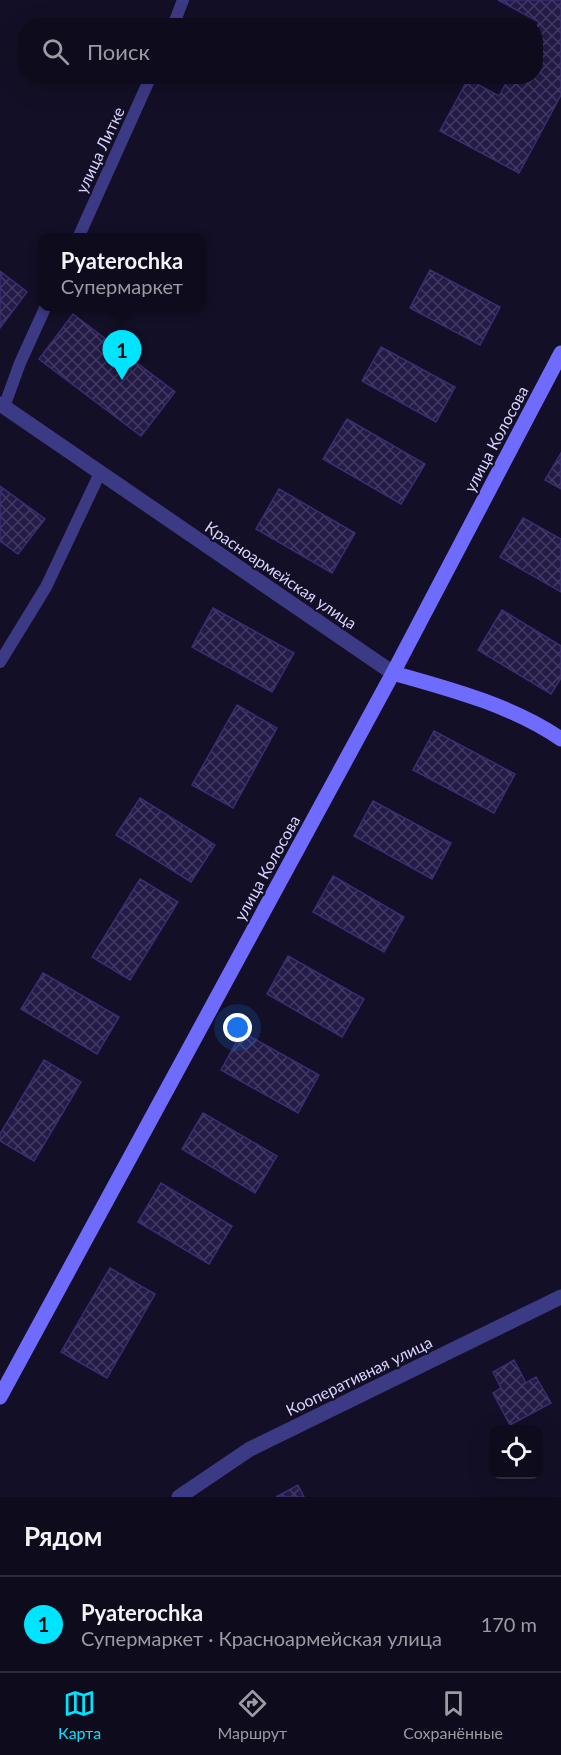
<!DOCTYPE html>
<html lang="ru">
<meta charset="utf-8">
<style>
:root{--surface:#0e0b1c;--page:#1c1929;--text:#f1f3f6;--muted:#9b9ba3;--line:#2e2b3b;--accent:#00e5ff}
body{margin:0;font-family:Lato,sans-serif;background:var(--page);color:var(--text)}
.controls{position:absolute;right:18px;bottom:18px;display:grid;overflow:hidden;border-radius:12px;box-shadow:0 6px 24px #0002}
.controls button{width:54px;height:54px;display:grid;place-items:center;padding:0;border:0;border-bottom:2px solid var(--line);background:var(--surface);color:var(--text);font:30px sans-serif}
.you{position:absolute;left:238px;top:1028px;width:21px;height:21px;margin:-15px;border:4px solid #fff;border-radius:50%;background:#1a73e8;box-shadow:0 0 0 9px #1a73e833}
.badge{display:grid;place-items:center;width:39px;height:39px;border-radius:50%;background:var(--accent);color:#111;font-size:20px;font-weight:700}
.pin{position:absolute;translate:-50% -50px;filter:drop-shadow(0 2px 3px #0008)}
.pin::after{content:'';position:absolute;top:32px;width:21px;height:18px;background:inherit;clip-path:polygon(0 0,100% 0,50% 100%)}
.popup{position:absolute;left:38px;top:233px;width:168px;height:78px;box-sizing:border-box;display:grid;place-content:center;border-radius:12px;background:var(--surface);filter:drop-shadow(0 2px 4px #0005);font-size:20px;white-space:nowrap;color:var(--muted)}
.popup b{font-size:22px;color:var(--text)}
.popup::after{content:'';position:absolute;left:50%;top:100%;margin-left:-12px;border:12px solid transparent;border-top-color:var(--surface)}
.list{margin:0;padding:0;list-style:none}
h2{display:flex;justify-content:space-between;align-items:center;height:78px;margin:0;padding:0 24px;font-size:26px}
h2 small{font-size:20px;font-weight:400;color:var(--muted)}
.list li{display:grid;grid-template-columns:39px 1fr auto;gap:18px;align-items:center;box-sizing:border-box;height:96px;padding:0 24px;border-top:2px solid var(--line)}
.list b{display:block;font-size:22px;white-space:nowrap}
.list p{margin:0;font-size:20px;white-space:nowrap;color:var(--muted)}
.list em{font-size:20px;font-style:normal;color:var(--muted)}
.icon{flex:none;width:33px;height:33px;fill:none;stroke:currentColor;stroke-width:2;stroke-linecap:round;stroke-linejoin:round}
.map{position:relative;flex:none;width:561px;height:1497px;overflow:hidden}
.search{position:absolute;background:var(--surface);box-shadow:0 6px 24px #0002;left:18px;right:18px;top:18px;height:66px;display:flex;align-items:center;gap:15px;box-sizing:border-box;padding:0 21px;border-radius:24px;color:var(--muted);font-size:22px}
.sheet{height:174px;background:var(--surface)}
nav{display:flex;justify-content:space-around;align-items:center;box-sizing:border-box;height:84px;border-top:2px solid var(--line);background:var(--surface);font-size:16px;color:var(--muted)}
nav a{display:grid;justify-items:center;gap:3px}
nav .on{color:var(--accent)}
.map>svg:first-child{display:block}
.building{fill:url(#building-cross-hatch);stroke:#3b2d73;stroke-width:1.5}
.lines{fill:none;stroke-linecap:round;stroke-linejoin:round}
.service{stroke:#3d3a85;stroke-width:12}
.minor{stroke:#3d3a85;stroke-width:15}
.secondary{stroke:#6f6bff;stroke-width:15}
.labels{text-anchor:middle;stroke-width:4.5;stroke-linejoin:round;paint-order:stroke}
.street-label{font-size:16px;fill:#d9d4ff;stroke:#130f26}
</style>
<div class="map">
<svg width="561" height="1497" viewBox="0 0 561 1497">
<defs>
<pattern id="building-cross-hatch" width="8" height="8" patternUnits="userSpaceOnUse" patternTransform="scale(1.5)"><rect width="8" height="8" fill="#241b47"/><path d="M0 0l8 8M0 8l8-8" fill="none" stroke="#433b63"/></pattern>
</defs>
<rect width="100%" height="100%" fill="#130f26"/>
<!-- building -->
<path class="building" d="M498 0H561V95L519 173 440 131 468 79 499 96 510 76H536V29L539 22Z
M430 270 500 307 480 345 410 308Z
M0 271 27 292 0 328Z
M73 314 175 392 141 436 39 359Z
M381 347 455 387 436 422 362 381Z
M347 419 425 464 401 504 323 459Z
M561 453V489L545 480Z
M0 486 45 519 18 554 0 541Z
M279 489 355 533 332 573 256 529Z
M523 518 561 539V592L500 557Z
M213 608 294 653 272 692 192 647Z
M502 610 561 646V678L551 694 478 650Z
M237 705 277 728 233 808 192 785Z
M434 731 515 774 494 813 413 770Z
M140 798 215 845 191 882 116 835Z
M373 801 451 843 432 879 354 836Z
M333 876 404 917 384 952 313 912Z
M140 879 178 902 130 980 92 957Z
M288 956 364 999 342 1037 267 994Z
M43 973 119 1017 97 1054 21 1009Z
M242 1032 319 1075 298 1113 221 1070Z
M44 1060 81 1082 34 1161 0 1141V1134Z
M203 1113 277 1156 255 1193 182 1149Z
M161 1183 232 1226 209 1264 138 1222Z
M110 1268 155 1294 107 1378 61 1352Z
M514 1360 526 1383 536 1377 551 1403 510 1425 493 1393 501 1388 493 1372Z
M298 1485 304 1497H276Z"/>
<g class="lines">
<!-- service -->
<path class="service" d="M173 26 183 0
M78 238 151 76
M4 407 20 363 46 306
M0 662 46 587 100 473"/>
<!-- minor -->
<path class="minor" d="M0 404 393 673
M179 1497 250 1449 561 1297"/>
<!-- secondary -->
<path class="secondary" d="M393 673C450 689 511 705 561 739
M0 1397 393 673 561 353"/>
</g>
<g class="labels">
<!-- street labels -->
<g class="street-label">
<text transform="translate(100 150) rotate(-65)" y="6">улица Литке</text>
<text transform="translate(496 439) rotate(-62)" y="6">улица Колосова</text>
<text transform="translate(281 575) rotate(34)" y="6">Красноармейская улица</text>
<text transform="translate(267 868) rotate(-61)" y="6">улица Колосова</text>
<text transform="translate(359 1376) rotate(-26)" y="6">Кооперативная улица</text>
</g>
</g>
</svg>
<div class="controls">
<button><svg class="icon" aria-label="locate" viewBox="0 0 24 24"><circle cx="12" cy="12" r="6"/><path d="M12 2v4M12 18v4M2 12h4M18 12h4"/></svg></button>
</div>
<div class="you"></div>
<div class="pin badge" style="left:122px;top:380px">1</div>
<div class="popup"><b>Pyaterochka</b>Супермаркет</div>
<div class="search"><svg class="icon" aria-label="search" viewBox="0 0 24 24"><circle cx="10" cy="10" r="6"/><path d="M15 15l6 6"/></svg>Поиск</div>
</div>
<section class="sheet">
<h2>Рядом<small></small></h2>
<ul class="list">
<li><span class="badge">1</span><div><b>Pyaterochka</b><p>Супермаркет · Красноармейская улица</p></div><em>170 m</em></li>
</ul>
</section>
<nav>
<a class="on"><svg class="icon" aria-label="map" viewBox="0 0 24 24"><path d="M3 6l6-2 6 2 6-2v14l-6 2-6-2-6 2zM9 4v14M15 6v14"/></svg>Карта</a>
<a><svg class="icon" aria-label="directions" viewBox="0 0 24 24"><path d="M12 3l9 9-9 9-9-9zM9 14v-3h6M13 9l2 2-2 2"/></svg>Маршрут</a>
<a><svg class="icon" aria-label="saved" viewBox="0 0 24 24"><path d="M7 4h10v16l-5-4-5 4z"/></svg>Сохранённые</a>
</nav>
